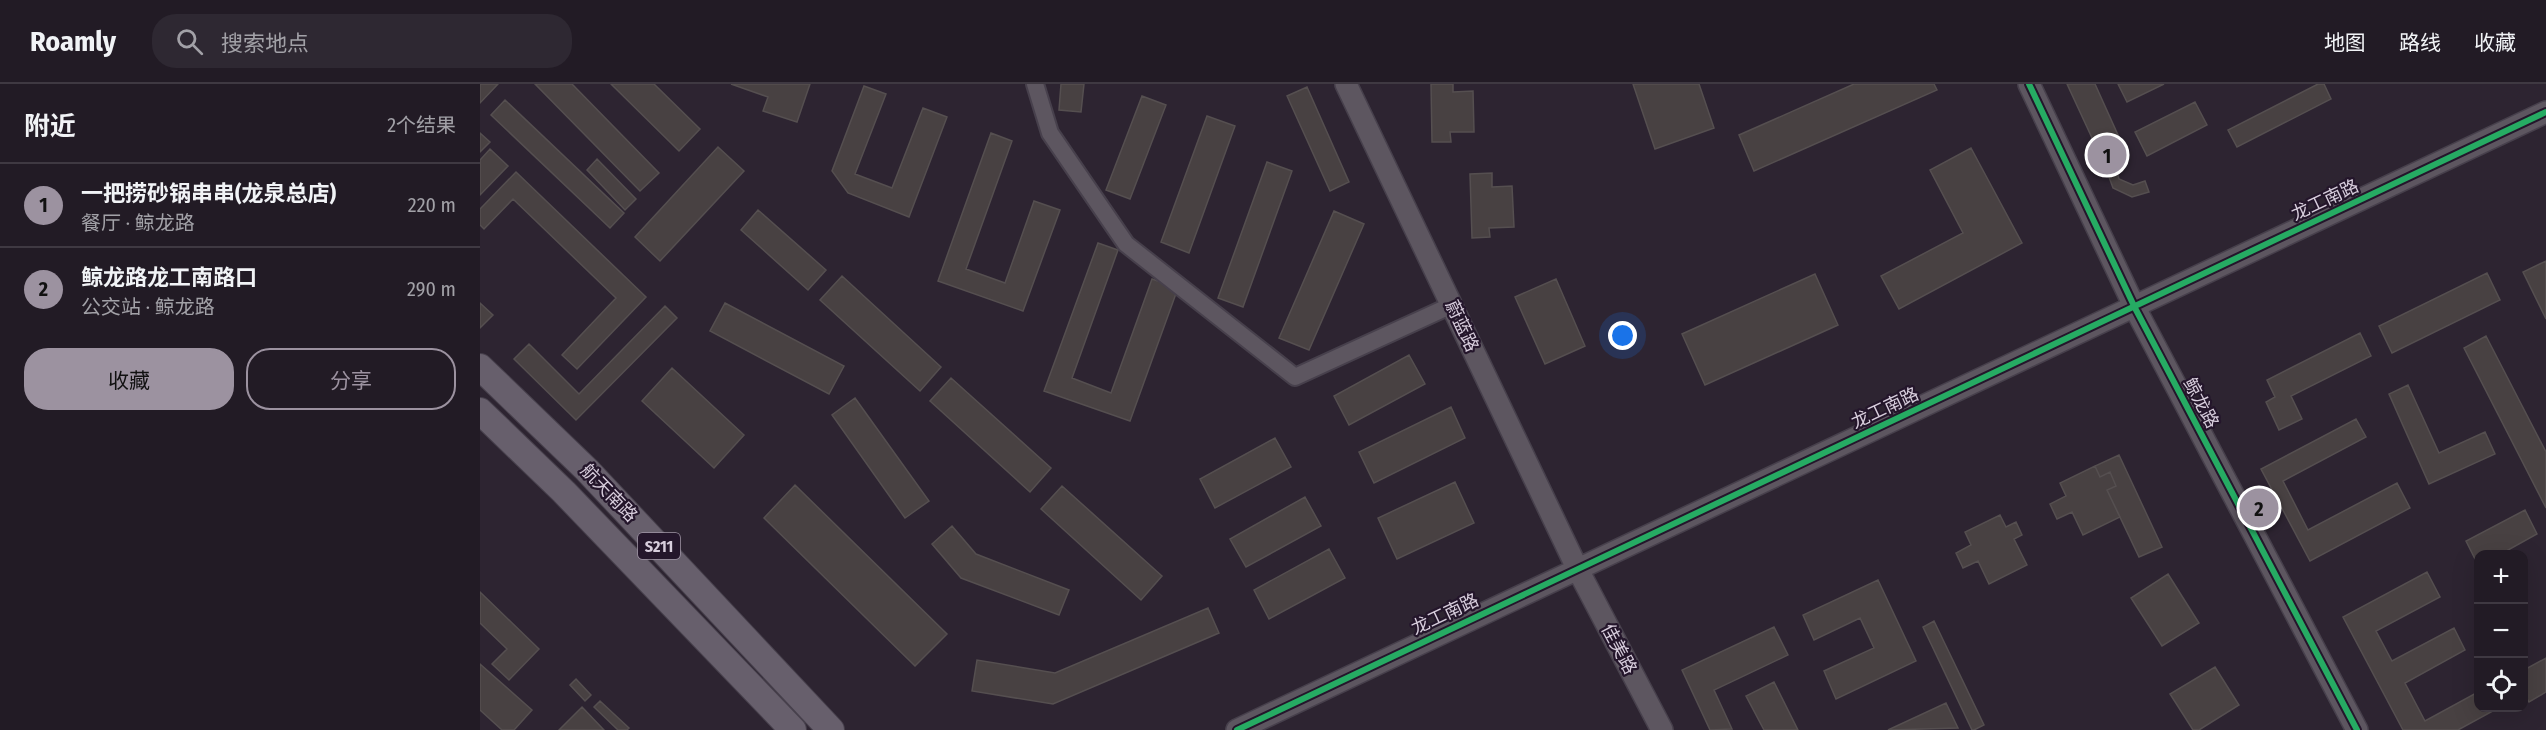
<!DOCTYPE html>
<html lang="zh">
<meta charset="utf-8">
<style>
:root{--surface:#221b25;--page:#2e2832;--text:#f1f3f6;--muted:#a2a1a7;--line:#3f3942;--accent:#9c92a0}
body{margin:0;font-family:"Fira Sans Condensed","Noto Sans SC",sans-serif;background:var(--page);color:var(--text)}
.controls{position:absolute;right:18px;bottom:18px;display:grid;overflow:hidden;border-radius:12px;box-shadow:0 6px 24px #0002}
.controls button{width:54px;height:54px;display:grid;place-items:center;padding:0;border:0;border-bottom:2px solid var(--line);background:var(--surface);color:var(--text);font:30px sans-serif}
.you{position:absolute;left:1143px;top:252px;width:21px;height:21px;margin:-15px;border:4px solid #fff;border-radius:50%;background:#1a73e8;box-shadow:0 0 0 9px #1a73e833}
.badge{display:grid;place-items:center;width:39px;height:39px;border-radius:50%;background:var(--accent);color:#111;font-size:20px;font-weight:700}
.pin{position:absolute;translate:-50% -50%;border:3px solid #fff;box-shadow:0 2px 6px #0006}
.list{margin:0;padding:0;list-style:none}
h2{display:flex;justify-content:space-between;align-items:center;height:78px;margin:0;padding:0 24px;font-size:26px}
h2 small{font-size:20px;font-weight:400;color:var(--muted)}
.list li{display:grid;grid-template-columns:39px 1fr auto;gap:18px;align-items:center;box-sizing:border-box;height:84px;padding:0 24px;border-top:2px solid var(--line)}
.list b{display:block;font-size:22px;white-space:nowrap}
.list p{margin:0;font-size:20px;white-space:nowrap;color:var(--muted)}
.list em{font-size:20px;font-style:normal;color:var(--muted)}
.actions{display:flex;gap:12px;padding:18px 24px}
.actions a{flex:1;padding:14px 0;border:2px solid var(--accent);border-radius:24px;text-align:center;font-size:21px;color:var(--accent)}
.actions .main{background:var(--accent);color:#111}
.icon{flex:none;width:33px;height:33px;fill:none;stroke:currentColor;stroke-width:2;stroke-linecap:round;stroke-linejoin:round}
.map{position:relative;flex:none;width:2066px;height:646px;overflow:hidden}
header{display:flex;align-items:center;gap:36px;box-sizing:border-box;height:84px;padding:0 30px;background:var(--surface);border-bottom:2px solid var(--line)}
header strong{font-size:28px}
nav{display:flex;gap:33px;margin-inline-start:auto;font-size:21px}
.search{width:420px;height:54px;background:var(--page);display:flex;align-items:center;gap:15px;box-sizing:border-box;padding:0 21px;border-radius:24px;color:var(--muted);font-size:22px}
main{display:flex}
aside{flex:1;background:var(--surface)}
.map>svg:first-child{display:block}
.building{fill:#484142;stroke:#554f50;stroke-width:1.5}
.lines{fill:none;stroke-linecap:round;stroke-linejoin:round}
.minor-casing{stroke:#47404c;stroke-width:20}
.tertiary-casing{stroke:#47404c;stroke-width:24}
.primary-casing{stroke:#47404c;stroke-width:28}
.minor{stroke:#5d5660;stroke-width:16}
.tertiary{stroke:#5d5660;stroke-width:21}
.primary{stroke:#675f6c;stroke-width:26}
.cycleway-casing{stroke:#24162b;stroke-width:10}
.cycleway{stroke:#26ab63;stroke-width:6}
.labels{text-anchor:middle;stroke-width:4.5;stroke-linejoin:round;paint-order:stroke}
.shield{fill:#24162b;stroke:#a196a7;stroke-width:1.5}
.shield-label{font-size:16px;font-weight:bold;fill:#d7cddc}
.street-label{font-size:18px;fill:#d7cddc;stroke:#24162b}
</style>
<header>
<strong>Roamly</strong>
<div class="search"><svg class="icon" aria-label="search" viewBox="0 0 24 24"><circle cx="10" cy="10" r="6"/><path d="M15 15l6 6"/></svg>搜索地点</div>
<nav><a>地图</a><a>路线</a><a>收藏</a></nav>
</header>
<main>
<aside>
<h2>附近<small>2个结果</small></h2>
<ul class="list">
<li><span class="badge">1</span><div><b>一把捞砂锅串串(龙泉总店)</b><p>餐厅 · 鲸龙路</p></div><em>220 m</em></li>
<li><span class="badge">2</span><div><b>鲸龙路龙工南路口</b><p>公交站 · 鲸龙路</p></div><em>290 m</em></li>
</ul>
<div class="actions"><a class="main">收藏</a><a>分享</a></div>
</aside>
<div class="map">
<svg width="2066" height="646" viewBox="0 0 2066 646">
<rect width="100%" height="100%" fill="#2d2431"/>
<!-- building -->
<path class="building" d="M0 0H18L0 19Z
M55 0H92L179 89 160 107Z
M131 0H174L220 45 199 67Z
M251 0H330L317 38 283 27 288 13Z
M581 0H604L601 28 579 26Z
M951 0H973V8L993 7 994 48H970L971 58H952Z
M1153 0H1219L1234 44 1175 65Z
M1374 0H1454L1457 6 1274 87 1259 51Z
M1587 0H1615L1647 71 1625 82Z
M1638 0H1684L1647 18Z
M1838 0H1844L1851 15 1757 63 1748 46Z
M384 2 406 10 375 90 412 104 443 24 467 33 429 133 368 109 352 87Z
M827 3 869 98 850 107 807 12Z
M662 12 686 21 650 115 626 106Z
M25 16 144 129 130 144 11 31Z
M1715 18 1727 41 1667 72 1655 48Z
M727 32 755 42 709 169 681 158Z
M0 49 10 58 0 68Z
M511 49 532 57 486 185 525 199 554 117 580 126 543 227 458 197Z
M238 63 264 87 180 177 155 153Z
M1491 64 1542 159 1419 225 1401 192 1483 149 1450 86Z
M10 65 28 82 0 111V76Z
M117 75 156 115 145 126 107 86Z
M787 78 812 87 763 223 738 214Z
M1634 79 1639 95 1653 101 1665 97 1669 108 1652 113 1633 104 1625 82Z
M36 88 166 213 97 285 82 271 136 214 33 115 4 145 0 141V125Z
M1012 89V103L1032 102 1034 143 1009 144 1010 153 992 154 990 90Z
M278 126 346 186 328 206 261 146Z
M854 127 884 140 829 266 799 254Z
M618 159 638 166 592 294 631 309 672 195 698 204 650 337 564 307Z
M2066 177V235L2043 188Z
M2007 189 2020 216 1912 269 1899 242Z
M1335 190 1358 241 1225 301 1202 250Z
M362 192 461 283 440 307 340 216Z
M1076 195 1105 262 1065 280 1035 213Z
M0 219 13 231 0 244Z
M245 219 364 282 349 310 230 247Z
M185 222 197 234 96 336 34 275 49 260 99 310Z
M1880 249 1891 272 1811 312 1822 335 1799 346 1786 318 1795 313 1787 296Z
M2006 252 2066 368V424L1984 264Z
M929 271 945 300 869 341 854 312Z
M192 284 264 351 234 384 162 317Z
M471 294 571 384 550 408 450 317Z
M1928 301 1959 369 2005 348 2015 370 1949 400 1909 310Z
M375 314 449 417 425 434 352 331Z
M971 323 985 354 894 399 879 368Z
M1876 335 1886 353 1803 397 1828 446 1917 399 1930 424 1830 477 1781 385Z
M795 354 811 383 735 424 720 395Z
M1639 371 1682 463 1659 473 1627 406 1636 402 1630 388 1620 393 1615 382Z
M1615 382 1620 393 1630 388 1636 402 1627 406 1640 433 1603 451 1592 428 1577 435 1570 420 1586 412 1580 399Z
M975 398 994 439 917 475 898 434Z
M315 401 467 550 435 582 284 434Z
M582 402 682 492 661 516 561 425Z
M825 413 841 442 766 483 750 455Z
M2045 426 2057 450 2021 470H1998V481L1986 457Z
M1520 431 1526 443 1536 438 1542 451 1534 455 1547 481 1509 500 1498 477 1483 484 1476 469 1491 461 1485 448Z
M472 442 496 470 589 506 579 531 481 494 452 460Z
M849 465 865 494 789 535 774 506Z
M1947 488 1960 513 1896 547 1912 577 1974 544 1985 566 1925 599 1945 637 1998 608V624H2012L2013 627 1978 646H1923L1863 533Z
M1688 490 1719 539 1682 562 1651 514Z
M1398 496 1436 577 1356 615 1344 587 1394 564 1380 534 1334 556 1323 531Z
M0 508 59 565 29 596 12 580 27 565 0 539Z
M728 524 739 549 573 620 492 607 497 576 575 589Z
M1454 537 1504 641 1494 646H1492L1443 543Z
M1294 543 1308 571 1234 606 1252 645 1230 646 1202 586Z
M2066 574V608L2049 618 2044 609V586Z
M0 580 52 626 34 646H22L0 626Z
M1735 583 1759 621 1719 646H1713L1690 610Z
M96 595 111 611 105 617 90 601Z
M1294 598 1318 646H1284L1266 612Z
M120 617 149 644 147 646H138L114 623Z
M1466 619 1478 644 1408 646Z
M102 623 124 646H79Z"/>
<g class="lines">
<!-- minor casing -->
<g class="minor-casing">
<path id="minor" d="M555 0 570 49 646 160 815 293 972 221"/>
</g>
<!-- tertiary casing -->
<g class="tertiary-casing">
<path id="tertiary" d="M866 0 1097 484 1182 646
M1549 0 1655 224 1877 646
M757 646 2066 28"/>
</g>
<!-- primary casing -->
<g class="primary-casing">
<path id="primary" d="M0 283 107 386 351 646
M0 327 84 408 313 646"/>
</g>
<!-- minor -->
<use href="#minor" class="minor"/>
<!-- tertiary -->
<use href="#tertiary" class="tertiary"/>
<!-- primary -->
<use href="#primary" class="primary"/>
<!-- cycleway casing -->
<g class="cycleway-casing">
<path id="cycleway" d="M1549 0 1655 224 1877 646
M757 646 2066 28"/>
</g>
<!-- cycleway -->
<use href="#cycleway" class="cycleway"/>
</g>
<g class="labels">
<!-- shield labels -->
<rect class="shield" x="158" y="449" width="42" height="26" rx="4.5"/>
<g class="shield-label">
<text x="179" y="468">S211</text>
</g>
<!-- street labels -->
<g class="street-label">
<text transform="translate(1845 116) rotate(-25)" y="6">龙工南路</text>
<text transform="translate(982 242) rotate(65)" y="6">蔚蓝路</text>
<text transform="translate(1721 319) rotate(62)" y="6">鲸龙路</text>
<text transform="translate(1405 324) rotate(-25)" y="6">龙工南路</text>
<text transform="translate(129 409) rotate(46)" y="6">航天南路</text>
<text transform="translate(965 530) rotate(-25)" y="6">龙工南路</text>
<text transform="translate(1139 565) rotate(62)" y="6">佳美路</text>
</g>
</g>
</svg>
<div class="controls">
<button>+</button>
<button>−</button>
<button><svg class="icon" aria-label="locate" viewBox="0 0 24 24"><circle cx="12" cy="12" r="6"/><path d="M12 2v4M12 18v4M2 12h4M18 12h4"/></svg></button>
</div>
<div class="you"></div>
<div class="pin badge" style="left:1627px;top:71px">1</div>
<div class="pin badge" style="left:1779px;top:424px">2</div>
</div>
</main>
